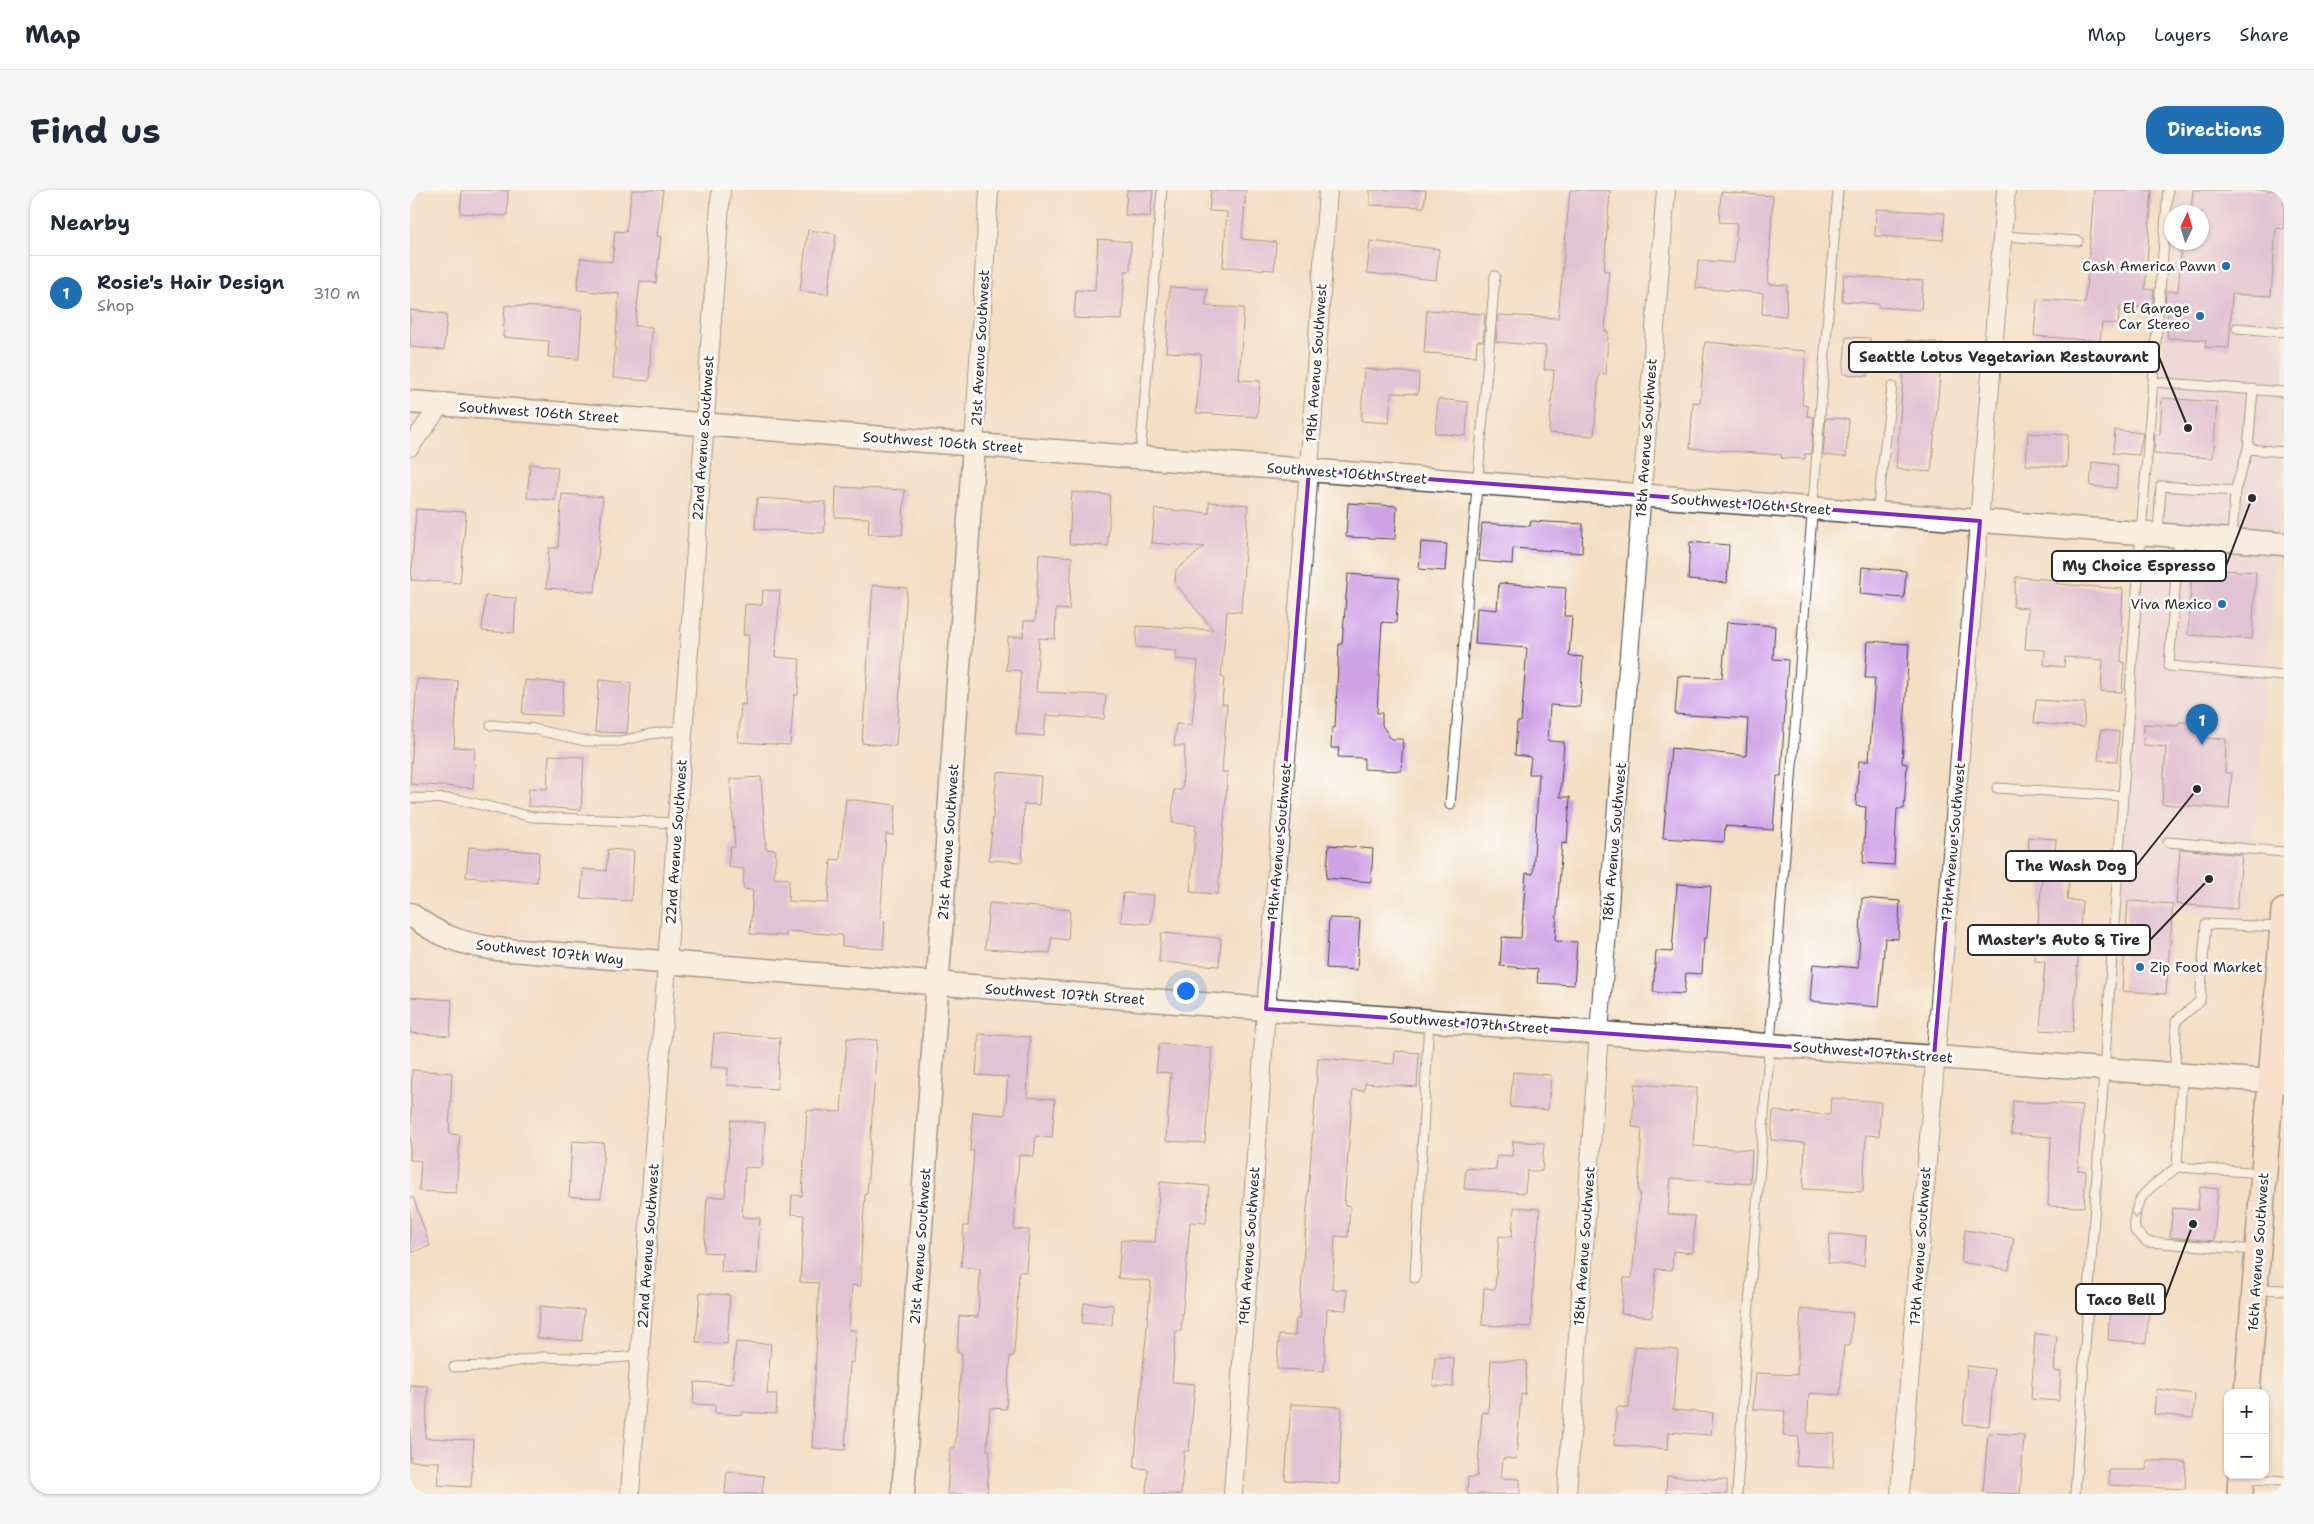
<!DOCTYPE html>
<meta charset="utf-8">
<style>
:root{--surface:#fff;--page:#f6f6f7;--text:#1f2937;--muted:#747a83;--line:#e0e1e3;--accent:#1f6fb2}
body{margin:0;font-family:"Shantell Sans",sans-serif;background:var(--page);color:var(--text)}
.controls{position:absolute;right:15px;bottom:15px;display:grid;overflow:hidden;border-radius:10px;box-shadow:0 1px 4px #0004}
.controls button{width:45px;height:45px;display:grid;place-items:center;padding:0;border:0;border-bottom:1px solid var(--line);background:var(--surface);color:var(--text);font:25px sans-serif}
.compass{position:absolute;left:1754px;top:15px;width:45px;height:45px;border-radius:50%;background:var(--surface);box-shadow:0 1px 4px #0004;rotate:4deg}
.you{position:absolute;left:775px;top:800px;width:18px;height:18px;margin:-12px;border:4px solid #fff;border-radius:50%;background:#1a73e8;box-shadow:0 0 0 8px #1a73e833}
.badge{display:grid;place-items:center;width:32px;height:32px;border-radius:50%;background:var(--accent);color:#fff;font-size:16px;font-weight:700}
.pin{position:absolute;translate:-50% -41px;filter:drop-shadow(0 1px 2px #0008)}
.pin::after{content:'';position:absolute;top:26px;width:18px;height:15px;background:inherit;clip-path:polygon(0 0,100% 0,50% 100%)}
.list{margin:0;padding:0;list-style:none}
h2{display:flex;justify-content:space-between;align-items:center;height:65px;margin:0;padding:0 20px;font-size:21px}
h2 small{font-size:16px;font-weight:400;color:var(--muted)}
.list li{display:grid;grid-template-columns:32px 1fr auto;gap:15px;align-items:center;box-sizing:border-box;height:75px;padding:0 20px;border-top:1px solid var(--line)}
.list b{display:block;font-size:19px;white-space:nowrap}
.list p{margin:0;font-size:16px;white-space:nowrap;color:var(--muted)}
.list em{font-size:16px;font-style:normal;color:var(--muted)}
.map{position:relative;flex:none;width:1874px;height:1304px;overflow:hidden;border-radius:20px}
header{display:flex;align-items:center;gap:30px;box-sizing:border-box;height:70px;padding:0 25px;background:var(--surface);border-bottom:1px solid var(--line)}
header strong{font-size:24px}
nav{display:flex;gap:28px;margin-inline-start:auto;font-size:18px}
.intro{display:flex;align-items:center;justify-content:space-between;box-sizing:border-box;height:120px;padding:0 30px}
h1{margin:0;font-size:35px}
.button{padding:12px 22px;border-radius:20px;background:var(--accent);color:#fff;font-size:18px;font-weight:700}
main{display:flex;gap:30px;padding:0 30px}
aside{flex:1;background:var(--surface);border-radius:20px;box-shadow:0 1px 4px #0004}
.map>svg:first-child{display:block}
.built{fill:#e8d2ee}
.building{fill:#cfa3e6}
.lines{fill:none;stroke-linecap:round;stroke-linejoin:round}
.service-casing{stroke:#494642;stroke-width:11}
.minor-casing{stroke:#494642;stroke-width:20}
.tertiary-casing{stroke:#494642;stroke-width:25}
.secondary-casing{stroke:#494642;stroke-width:28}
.service{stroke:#fff;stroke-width:9}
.minor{stroke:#fff;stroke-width:18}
.tertiary{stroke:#fff;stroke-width:22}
.secondary{stroke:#fde4d1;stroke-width:25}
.oneway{stroke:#a0a0a0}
.marked{fill:none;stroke:#7b2cbf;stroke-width:4;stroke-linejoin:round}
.poi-dot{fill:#1f6fb2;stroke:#fff;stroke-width:2}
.labels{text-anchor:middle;stroke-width:5;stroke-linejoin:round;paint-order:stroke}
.poi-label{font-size:14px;fill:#2b2b2b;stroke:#fff;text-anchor:end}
.street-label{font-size:14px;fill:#2b2b2b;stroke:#fff}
.leader{fill:none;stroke:#2b2b2b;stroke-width:2}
.callout-dot{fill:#2b2b2b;stroke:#fff;stroke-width:2}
.callout{fill:#fff;stroke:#2b2b2b;stroke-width:2}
.callout-label{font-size:15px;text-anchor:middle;font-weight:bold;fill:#2b2b2b}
</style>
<header>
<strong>Map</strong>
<nav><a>Map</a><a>Layers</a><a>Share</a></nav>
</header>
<div class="intro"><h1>Find us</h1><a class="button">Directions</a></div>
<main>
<aside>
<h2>Nearby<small></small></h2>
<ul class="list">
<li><span class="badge">1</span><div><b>Rosie's Hair Design</b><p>Shop</p></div><em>310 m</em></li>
</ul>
</aside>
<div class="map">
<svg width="1874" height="1304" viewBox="0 0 1874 1304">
<rect width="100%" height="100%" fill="#fff"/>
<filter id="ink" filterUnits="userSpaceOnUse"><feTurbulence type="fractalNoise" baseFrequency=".02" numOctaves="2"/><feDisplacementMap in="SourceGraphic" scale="10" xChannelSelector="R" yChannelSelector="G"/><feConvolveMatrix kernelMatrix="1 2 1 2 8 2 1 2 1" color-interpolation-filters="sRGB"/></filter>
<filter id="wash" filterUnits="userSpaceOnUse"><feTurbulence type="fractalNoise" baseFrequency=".0096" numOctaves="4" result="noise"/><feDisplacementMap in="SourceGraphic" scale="20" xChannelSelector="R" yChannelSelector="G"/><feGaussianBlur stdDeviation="1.12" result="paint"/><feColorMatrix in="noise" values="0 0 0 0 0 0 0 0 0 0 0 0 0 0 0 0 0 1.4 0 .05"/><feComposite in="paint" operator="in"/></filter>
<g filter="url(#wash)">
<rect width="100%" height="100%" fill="#f3dfc4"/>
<!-- built -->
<path class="built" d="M1767 0H1874V256L1838 726 1764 721V713L1711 710 1736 360 1763 53 1792 52V22H1765Z"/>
<g id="blocks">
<!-- building -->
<path class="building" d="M52 0H98L97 26 50 23Z
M222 0H253L247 46 251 47 246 93 230 91 225 136 242 137 239 191 203 188 209 104 167 100 171 68 202 72 205 41 216 42Z
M717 0H743L740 27 715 25Z
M801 0H836L832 49 866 52 864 80 813 77 817 22 799 21Z
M960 0H1016L1014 17 960 15Z
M1160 0H1200L1194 81H1199L1195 141 1198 142 1196 184 1189 183 1184 246 1139 243 1144 180H1134L1136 156 1086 152 1088 125 1148 128Z
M1684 0H1742L1735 99 1744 100 1742 118 1710 116 1708 134 1692 133 1690 151 1624 146 1627 109 1675 113Z
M1783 0H1874V39L1866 38 1861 106 1822 104 1819 158 1795 157 1796 150 1757 148 1758 119H1755L1756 101H1768L1772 52H1792V22H1781Z
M1311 2 1363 6 1358 94 1377 95 1376 126 1352 124 1353 103 1286 98 1288 70 1324 73 1327 33 1309 32Z
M1466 19 1535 23 1533 50 1465 46Z
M398 40 426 44 418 104 390 101Z
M688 49 721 52 720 81H715L712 130 664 128 666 100 685 101Z
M960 51 1029 59 1026 90 957 83Z
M1434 85 1513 91 1511 120 1468 117V114L1432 111Z
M760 97 797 99 796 116 834 118 829 190 850 191 847 227 786 223 791 164 756 162Z
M95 115 172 120 169 169 138 167 139 151 93 147Z
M0 120 37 124 34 160 0 157Z
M1017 120 1075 124 1073 151H1067L1066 166 1014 163Z
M1436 147 1460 148 1458 186 1433 184Z
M1496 150 1533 153 1521 282 1486 279Z
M1295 152 1396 161 1392 215 1398 216 1397 226 1404 227 1401 264H1395V269L1371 268 1372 265 1280 258 1283 212 1290 213Z
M954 179 1009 183 1008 204 981 203 979 233 951 231Z
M1752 208 1807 212 1803 268 1744 264 1745 244 1750 245Z
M1028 209 1058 212 1056 246 1025 243Z
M1416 228 1439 229 1436 267 1413 265Z
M1705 240 1733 243 1729 265 1703 263Z
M1618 243 1658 245 1657 277 1616 275Z
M1682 272 1708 275 1706 298 1680 296Z
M120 274 148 277 145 310 117 308Z
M426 297 495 300 492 345 458 344 459 328 425 327Z
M662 302 700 305 698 356 659 354Z
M152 304 193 307 185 402 136 398 139 358H148Z
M347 308 416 312 414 343 345 339Z
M799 312 838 315 831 422 817 421 811 487H814L812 514H817L812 582H818L808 704 780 702 786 635 762 633 764 600H772L775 556H764L766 534 782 535 788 471 766 469V460L726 457 727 436 803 440 765 393 766 380 794 357 742 353 745 319 799 323Z
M938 313 987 316 985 349 936 347Z
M6 319 56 322 50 393 1 390Z
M1121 331 1173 334 1172 363 1103 358 1102 374 1069 371 1072 333 1120 336Z
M1011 352 1037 354 1035 381 1009 379Z
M1280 352 1319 355 1317 393 1278 390Z
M629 364 662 367 659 420 646 419 645 449 629 448 626 502 696 505 694 529 636 525 634 546 606 544 611 481 596 480 598 447H613L614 431H625Z
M1452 377 1496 381 1494 408 1450 404Z
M1782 378 1846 382 1842 449 1778 445Z
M938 384 989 388 986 433 972 432 967 523H972V535L981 549H993L991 581 954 579V568L928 567 929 558H921L922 538H925L929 454H932Z
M1606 387 1647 390V394L1713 399 1711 436H1713L1711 472H1714L1712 502 1691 501 1693 470 1655 467 1654 477 1634 475 1635 460 1615 459 1618 418 1603 417Z
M1089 393 1156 398 1154 426H1162L1159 466 1173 467 1170 517 1140 515 1138 551 1154 552 1150 607H1160L1157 654 1152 653 1145 751 1167 752 1164 795 1127 793 1128 779 1090 776 1092 747 1111 748 1116 683 1123 684 1129 584H1119L1121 567 1105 565 1107 532H1111L1117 458 1065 454 1067 418 1087 420Z
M463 395 497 398 486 556 452 553Z
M353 400 370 401 365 467 390 469 388 505H384L380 555 328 552 331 514 335 515 339 445H333L335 414 352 415Z
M75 406 106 408 104 443 72 441Z
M1317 432 1365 436 1363 469 1378 470 1371 586H1367L1363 640 1315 636 1314 652 1253 648 1261 558 1336 566 1338 529 1265 524 1268 486 1312 488Z
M1458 451 1499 454 1492 573 1497 574 1494 619H1487L1484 675 1453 673 1456 617 1446 616 1449 571H1459L1465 488H1455Z
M7 489 48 491 44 557 65 558 63 598 0 594Z
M115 490 154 493 151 526 112 524Z
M189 490 221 493 217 543 185 542Z
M1626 510 1675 513 1674 537 1624 533Z
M1769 532H1795V548L1816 549 1815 583H1822L1819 619 1752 614 1756 557 1733 555 1734 534 1768 536Z
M1691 540 1709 542 1707 571 1688 570Z
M139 565 174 567 171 620 118 616 119 598 137 599Z
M587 582 631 586 629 615 614 614 612 672 579 670Z
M351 587 356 659 366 660 364 688 379 689 378 711 418 713 421 669 430 670 436 609 486 615 483 645 476 644 470 730 475 731 473 759 432 756V745L376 741V746L340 744 343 700 333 699 334 679 318 677 320 657H325L320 589Z
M1619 647 1646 649 1644 679 1618 677Z
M919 655 963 659 961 692 916 688Z
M59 657 129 662 127 692 56 687Z
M198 659 224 661 221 711 171 708 173 679 196 681Z
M1770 659 1832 665 1827 719 1766 714Z
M1632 687 1659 690 1657 710 1672 711 1663 842 1630 840 1635 772 1625 771Z
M1267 694 1301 696 1297 748H1294L1292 784 1276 783 1274 804 1243 802 1246 761 1262 762Z
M713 703 744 705 741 734 711 732Z
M1452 708 1490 711 1488 749 1475 748 1469 817 1400 811 1403 774 1448 778Z
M1718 711 1763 714 1756 804 1712 801Z
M579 713 660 720 658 750 641 748 640 763 575 759Z
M919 728 950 729 947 780 916 778Z
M751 743 811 748 809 776 749 772Z
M0 807 42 810 40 846 0 843Z
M304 843 370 848 367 899 317 895 318 878 301 877Z
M569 844 620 847 617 907 645 909 642 948 626 946 624 966 609 965 604 1039 619 1040 616 1082 609 1081 604 1166H600L596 1219 580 1218 577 1260H580L577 1304H537L540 1258H545L552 1163H547L549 1126 568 1127 570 1079 551 1077 554 1036H558L564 961H560L563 922 595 925 598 887 566 885Z
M437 848 467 850 457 1004H455L451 1067V1096L442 1095 439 1140H446L444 1173 440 1172 435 1260 402 1258 409 1093 390 1092 394 1025 381 1024 382 1005 392 1006 397 920 431 922Z
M749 854 802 858 795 953 756 951 761 883 746 882Z
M985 861 1009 863 1007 897 955 893 954 901 943 900 934 1015 940 1016 938 1047 925 1046 922 1099 937 1100 936 1120 917 1119 914 1181 867 1179 869 1145 885 1146 886 1129H889L908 868 984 874Z
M2 880 42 883 39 944 50 945 46 1003 9 1001 11 971 0 970Z
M1103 882 1141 885 1138 920 1100 917Z
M1225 894 1287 898 1283 956 1342 960 1340 994 1261 988 1258 1024 1285 1026 1283 1063 1263 1061 1262 1080 1246 1079 1242 1127 1211 1124 1214 1088H1222L1230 1002H1228L1232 938 1222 937Z
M1421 908 1471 912 1469 946 1456 945 1453 1002 1393 999 1395 953 1361 950 1363 921 1420 925Z
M1603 911 1672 915 1668 980 1676 981 1674 1017 1638 1016 1641 947 1601 944Z
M321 930 355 933 352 978 335 977 332 1027 350 1028 347 1084 311 1082 312 1063 294 1062 297 1007H315Z
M162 951 194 953 191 1008 159 1007Z
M1103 951 1134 953 1132 981H1117L1115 1003 1054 999 1056 978 1086 980 1087 965 1102 966Z
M750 992 799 996 796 1033 780 1032 771 1141H766L762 1192 785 1194 779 1261H774L771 1304H736L738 1279 724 1278 741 1091 708 1088 711 1050 745 1052Z
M1790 997 1808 999 1804 1051 1760 1047 1763 1018 1788 1020Z
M3 1007 20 1056 0 1063V1008Z
M1104 1017 1130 1019 1127 1051 1126 1050 1121 1137 1072 1135 1074 1098 1085 1099 1089 1046 1102 1047Z
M1555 1040 1604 1048 1599 1080 1551 1072Z
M1420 1044 1456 1046 1454 1076 1418 1073Z
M290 1103 320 1105 317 1154 286 1152Z
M674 1113 703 1115 702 1135 672 1133Z
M1700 1114 1739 1116 1736 1153 1698 1150Z
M130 1116 174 1120 172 1151 127 1148Z
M1391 1119 1443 1123 1440 1156H1434L1430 1205 1399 1203 1397 1243 1425 1244 1423 1278 1386 1276 1389 1247 1373 1246 1375 1221 1343 1219 1346 1183 1387 1185Z
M1625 1144 1647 1146 1644 1181 1651 1182 1649 1211 1621 1209Z
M326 1152 361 1154 357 1204H367L366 1224 332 1222V1225L305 1223V1215L283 1214 285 1192 322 1194Z
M1225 1156 1268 1160 1263 1220 1303 1223 1301 1245 1259 1242 1258 1259 1204 1255 1207 1217 1219 1218Z
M1025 1167 1044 1168 1043 1197 1023 1196Z
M1081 1170 1117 1171 1115 1205 1111 1204 1106 1269 1093 1268 1091 1288 1110 1289V1304H1057L1058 1287H1067L1072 1222 1078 1223Z
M1557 1176 1584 1179 1579 1236 1553 1234Z
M0 1195 18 1196 15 1248 64 1250 61 1297 27 1295 29 1272 0 1271Z
M1746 1199 1785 1204 1783 1228 1744 1224Z
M881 1214 932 1217 929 1294 875 1290Z
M1578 1243 1614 1245 1610 1304 1573 1302Z
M1737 1270 1776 1272 1775 1299 1699 1295V1280H1736Z
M317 1281 354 1286 352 1304H315Z
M1257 1286 1317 1290V1304L1256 1303Z"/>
</g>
</g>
<g filter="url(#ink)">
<use href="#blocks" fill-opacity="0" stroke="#494642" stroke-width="1"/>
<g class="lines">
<!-- service casing -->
<g class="service-casing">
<path id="service" d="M1592 46 1668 51
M1827 138 1874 142
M1743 192 1874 202
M1838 259 1874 262
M730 267 752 0
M1467 323 1482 197
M1748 344 1751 296 1825 301
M1769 347 1759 476 1874 486
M1822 349 1825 301 1838 259 1843 199
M81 535 124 539 175 551H211L240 544 273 540
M1587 598 1713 606
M0 608 46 609 123 627 267 633
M1040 615 1085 86
M1758 652 1874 662
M1765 884 1766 831 1790 811 1796 734 1872 737
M1772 885 1767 977 1853 983
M1767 977C1740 999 1722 1004 1725 1041L1737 1052 1847 1060
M1005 1088 1019 830
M1846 1099 1874 1100
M44 1177 77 1176 133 1167 188 1169 230 1166
M1831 1288 1874 1291
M1327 1304 1338 1127 1428 0
M1665 1304 1731 343 1758 0"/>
</g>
<!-- minor casing -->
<g class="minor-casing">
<path id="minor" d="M564 255 579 0
M0 257 31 214
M220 1304 311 0
M823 1304 856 819 899 280 918 0
M1157 1304 1189 842 1256 0
M1490 1304 1596 0"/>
</g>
<!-- tertiary casing -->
<g class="tertiary-casing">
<path id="tertiary" d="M0 212 1874 354
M0 724C30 747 50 753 86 759L856 819 1874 892
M493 1304 564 255"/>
</g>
<!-- secondary casing -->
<g class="secondary-casing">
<path id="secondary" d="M1837 1203 1874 721
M1830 1304 1831 1285"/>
</g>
<!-- service -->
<use href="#service" class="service"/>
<!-- minor -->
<use href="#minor" class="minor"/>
<!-- tertiary -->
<use href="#tertiary" class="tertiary"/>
<!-- secondary -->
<use href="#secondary" class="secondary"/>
</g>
<!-- one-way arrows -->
<defs><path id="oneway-chevron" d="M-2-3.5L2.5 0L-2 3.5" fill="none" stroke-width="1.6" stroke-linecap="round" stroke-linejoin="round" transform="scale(1.25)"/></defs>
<use class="oneway" href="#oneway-chevron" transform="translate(1725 1025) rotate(97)"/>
</g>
<!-- marked area -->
<path d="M0 0H1874V1304H0ZM899 280 1570 331 1524 867 856 819Z" fill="#f3dfc4" fill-opacity=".55" fill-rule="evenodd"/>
<path class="marked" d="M899 280 1570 331 1524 867 856 819Z"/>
<!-- markers -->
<g class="poi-dot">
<circle cx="1816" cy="76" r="5"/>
<circle cx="1790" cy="126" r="5"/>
<circle cx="1812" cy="414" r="5"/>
<circle cx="1730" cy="777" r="5"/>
</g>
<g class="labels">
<!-- poi labels -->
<g class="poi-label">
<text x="1806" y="81">Cash America Pawn</text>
<text x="1780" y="123">El Garage<tspan x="1780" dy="16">Car Stereo</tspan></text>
<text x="1802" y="419">Viva Mexico</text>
<text x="1740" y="782" text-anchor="start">Zip Food Market</text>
</g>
<!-- street labels -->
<g class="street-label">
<text transform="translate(570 158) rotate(-87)" y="5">21st Avenue Southwest</text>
<text transform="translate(906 173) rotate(-86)" y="5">19th Avenue Southwest</text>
<text transform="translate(129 222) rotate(4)" y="5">Southwest 106th Street</text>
<text transform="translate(293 248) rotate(-86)" y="5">22nd Avenue Southwest</text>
<text transform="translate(1236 248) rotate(-86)" y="5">18th Avenue Southwest</text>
<text transform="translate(533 252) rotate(4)" y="5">Southwest 106th Street</text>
<text transform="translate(937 283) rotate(4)" y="5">Southwest 106th Street</text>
<text transform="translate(1341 314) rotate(4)" y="5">Southwest 106th Street</text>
<text transform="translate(266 652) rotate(-86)" y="5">22nd Avenue Southwest</text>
<text transform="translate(538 652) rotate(-86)" y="5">21st Avenue Southwest</text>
<text transform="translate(869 652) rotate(-85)" y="5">19th Avenue Southwest</text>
<text transform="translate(1204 652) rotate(-85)" y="5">18th Avenue Southwest</text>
<text transform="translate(1543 652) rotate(-85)" y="5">17th Avenue Southwest</text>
<text transform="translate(140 762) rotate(6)" y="5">Southwest 107th Way</text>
<text transform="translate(655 804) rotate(4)" y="5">Southwest 107th Street</text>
<text transform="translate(1059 833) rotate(4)" y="5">Southwest 107th Street</text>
<text transform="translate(1463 862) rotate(4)" y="5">Southwest 107th Street</text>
<text transform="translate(238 1056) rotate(-86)" y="5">22nd Avenue Southwest</text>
<text transform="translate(510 1056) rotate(-86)" y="5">21st Avenue Southwest</text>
<text transform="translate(839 1056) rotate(-86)" y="5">19th Avenue Southwest</text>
<text transform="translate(1174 1056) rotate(-86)" y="5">18th Avenue Southwest</text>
<text transform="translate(1510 1056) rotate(-86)" y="5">17th Avenue Southwest</text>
<text transform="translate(1848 1062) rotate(-86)" y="5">16th Avenue Southwest</text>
</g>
</g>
<!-- callouts -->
<path class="leader" d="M1778 238L1749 167M1842 308L1816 376M1787 599L1726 676M1799 689L1740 750M1783 1034L1755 1109"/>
<g class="callout-dot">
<circle cx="1778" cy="238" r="5"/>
<circle cx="1842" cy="308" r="5"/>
<circle cx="1787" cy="599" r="5"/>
<circle cx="1799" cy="689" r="5"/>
<circle cx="1783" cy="1034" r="5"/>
</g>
<g class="callout">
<rect x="1439" y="152" width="310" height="30" rx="5"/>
<rect x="1642" y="361" width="174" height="30" rx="5"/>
<rect x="1596" y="661" width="130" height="30" rx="5"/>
<rect x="1558" y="735" width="182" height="30" rx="5"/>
<rect x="1666" y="1094" width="89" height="30" rx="5"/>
</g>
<g class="callout-label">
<text x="1594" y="172">Seattle Lotus Vegetarian Restaurant</text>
<text x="1729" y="381">My Choice Espresso</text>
<text x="1661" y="681">The Wash Dog</text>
<text x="1649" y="755">Master's Auto &amp; Tire</text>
<text x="1711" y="1115">Taco Bell</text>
</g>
</svg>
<div class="controls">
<button>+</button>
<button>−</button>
</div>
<svg class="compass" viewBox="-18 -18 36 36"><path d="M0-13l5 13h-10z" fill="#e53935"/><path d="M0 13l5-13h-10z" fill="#747a83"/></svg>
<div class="you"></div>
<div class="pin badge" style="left:1792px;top:555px">1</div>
</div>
</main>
